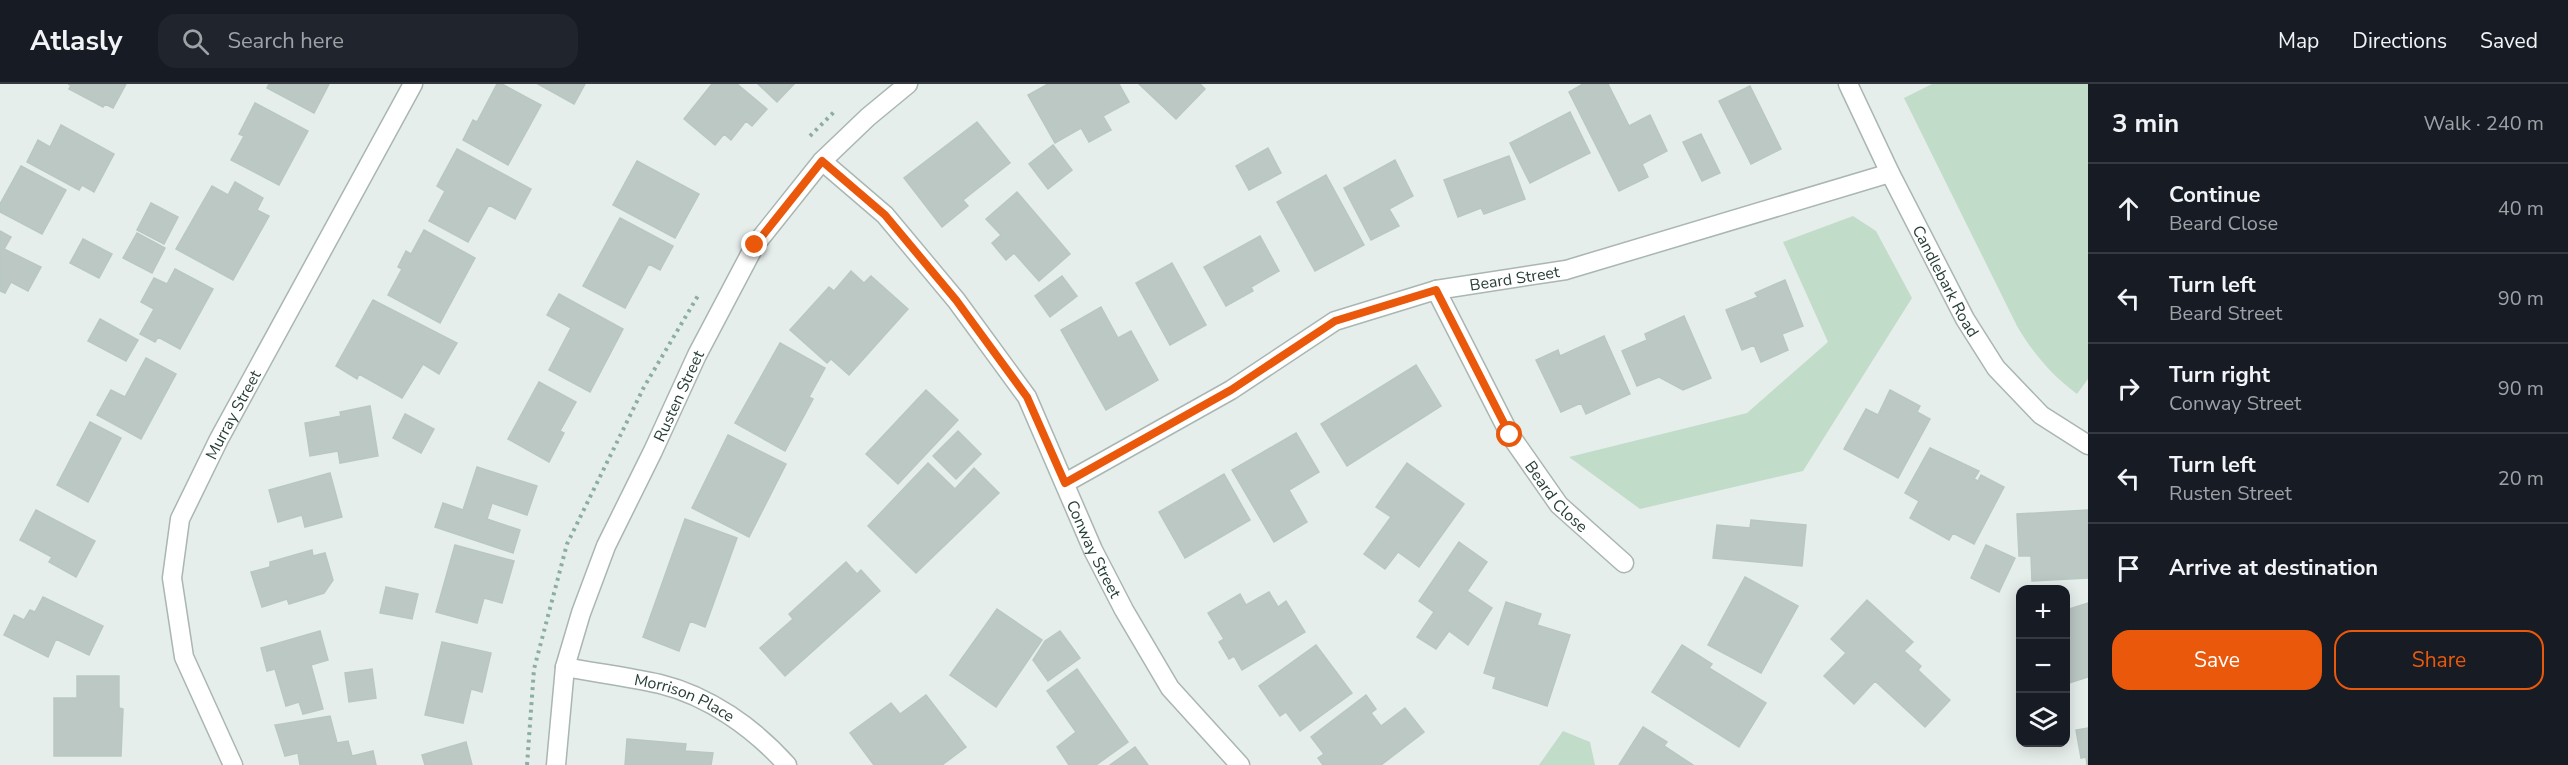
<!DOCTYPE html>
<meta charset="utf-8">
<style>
:root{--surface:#171b24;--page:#20242c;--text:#f1f3f6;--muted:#9ea1a6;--line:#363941;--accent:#ea580c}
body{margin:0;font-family:"Nunito Sans",sans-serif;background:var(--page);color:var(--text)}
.controls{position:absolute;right:18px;bottom:18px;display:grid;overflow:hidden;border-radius:12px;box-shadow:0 3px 15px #0003}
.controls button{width:54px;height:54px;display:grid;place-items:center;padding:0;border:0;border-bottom:2px solid var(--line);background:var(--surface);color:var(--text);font:30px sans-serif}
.stop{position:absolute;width:18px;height:18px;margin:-14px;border:4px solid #ea580c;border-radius:50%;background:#fff}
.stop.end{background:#ea580c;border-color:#fff;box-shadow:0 2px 6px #0008}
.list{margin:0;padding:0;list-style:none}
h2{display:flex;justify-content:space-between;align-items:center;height:78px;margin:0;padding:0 24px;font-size:26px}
h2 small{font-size:20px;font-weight:400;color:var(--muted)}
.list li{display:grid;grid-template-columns:39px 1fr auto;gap:18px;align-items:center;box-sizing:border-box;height:90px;padding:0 24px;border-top:2px solid var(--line)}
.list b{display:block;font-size:22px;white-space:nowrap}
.list p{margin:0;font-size:20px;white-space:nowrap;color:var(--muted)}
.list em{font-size:20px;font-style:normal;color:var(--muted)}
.actions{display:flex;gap:12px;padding:18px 24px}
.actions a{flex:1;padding:14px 0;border:2px solid var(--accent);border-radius:18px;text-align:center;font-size:21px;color:var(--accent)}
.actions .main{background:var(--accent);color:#fff}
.icon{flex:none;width:33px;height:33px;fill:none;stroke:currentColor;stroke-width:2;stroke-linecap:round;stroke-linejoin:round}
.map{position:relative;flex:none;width:2088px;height:681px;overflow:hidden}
header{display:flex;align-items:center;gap:36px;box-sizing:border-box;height:84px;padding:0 30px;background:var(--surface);border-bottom:2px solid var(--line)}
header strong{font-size:28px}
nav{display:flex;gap:33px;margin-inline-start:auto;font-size:21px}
.search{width:420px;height:54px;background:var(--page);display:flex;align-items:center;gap:15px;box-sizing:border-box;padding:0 21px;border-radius:18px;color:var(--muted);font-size:22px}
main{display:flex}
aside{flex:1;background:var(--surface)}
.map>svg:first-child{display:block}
.green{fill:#c2dcca}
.building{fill:#bcc8c4;stroke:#b9c7c2;stroke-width:1.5}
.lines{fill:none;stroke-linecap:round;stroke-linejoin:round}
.minor-casing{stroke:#a9b6b2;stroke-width:21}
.tertiary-casing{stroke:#a9b6b2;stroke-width:21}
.path{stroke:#8aaea5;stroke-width:4;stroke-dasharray:3 4.5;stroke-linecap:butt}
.minor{stroke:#fff;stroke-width:18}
.tertiary{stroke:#fff;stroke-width:18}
.route{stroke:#ea580c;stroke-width:8}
.labels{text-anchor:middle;stroke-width:6;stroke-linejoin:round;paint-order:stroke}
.street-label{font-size:16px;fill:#273e39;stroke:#f7faf9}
</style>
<header>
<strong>Atlasly</strong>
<div class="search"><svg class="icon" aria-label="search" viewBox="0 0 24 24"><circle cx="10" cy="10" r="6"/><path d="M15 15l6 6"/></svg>Search here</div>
<nav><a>Map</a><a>Directions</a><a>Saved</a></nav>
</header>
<main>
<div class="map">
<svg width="2088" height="681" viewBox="0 0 2088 681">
<rect width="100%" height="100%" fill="#e6eeeb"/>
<!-- green -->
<path class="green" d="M1932 0H2088V295L2077 310C2051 291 2033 269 2017 242L1904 14Z
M1853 132 1876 147 1912 214 1803 387 1640 425 1569 373 1747 329 1828 258 1783 158Z
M1563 647 1590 658 1595 681H1539Z"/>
<!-- building -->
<path class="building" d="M68 0H126L113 24 105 20 103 23 69 5 71 1Z
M269 0H329L314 29 267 4Z
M497 0H502L541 21 508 81 463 56 473 36 477 38Z
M538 0H585L574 20Z
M712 0H737L767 25 752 42 746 37 731 56 724 50 715 61 684 35Z
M758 0H794L777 18Z
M1048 0H1119L1129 18 1103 32 1111 46 1089 58 1081 44 1055 59 1028 11Z
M1139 0H1200L1205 5 1176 35Z
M1583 0H1608L1629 42 1650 31 1667 67 1642 80 1648 93 1619 107 1569 8Z
M1750 2 1781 65 1751 80 1719 17Z
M255 19 308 47 279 101 231 76 244 52 239 50Z
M1570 28 1590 69 1530 99 1510 59Z
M977 38 1010 79 963 116 968 122 942 143 904 94Z
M61 41 114 70 94 108 82 101 79 106 27 78 38 56 50 63Z
M1701 50 1720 89 1702 97 1683 58Z
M1053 61 1072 86 1048 105 1029 80Z
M1268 64 1281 89 1249 106 1236 82Z
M457 65 531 105 515 135 489 121 468 158 429 137 445 107 437 102Z
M1509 72 1525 115 1484 130 1481 124 1458 133 1444 96Z
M1395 76 1413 112 1389 125 1399 142 1371 156 1344 104Z
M637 77 699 110 675 154 613 121Z
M21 82 66 106 42 150 0 128V120Z
M1326 91 1364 161 1315 187 1277 118Z
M235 98 263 114 257 126 269 132 233 196 176 165 212 102 228 111Z
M1017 108 1070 170 1039 197 1014 169 1006 176 992 159 1001 151 986 135Z
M151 119 178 133 164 160 137 146Z
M620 134 673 162 660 186 649 180 625 224 583 202Z
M424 146 475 174 440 239 388 211 402 185 398 183 406 167 411 170Z
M0 147 11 153 4 165 41 183 28 207 11 198 5 209 0 207Z
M137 149 165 164 152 189 123 174Z
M1260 152 1279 187 1251 203 1253 207 1226 222 1204 183Z
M83 155 112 170 99 194 70 179Z
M1172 179 1206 241 1170 261 1136 199Z
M175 185 213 205 180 265 158 253 155 258 140 250 154 225 141 218 154 194 167 200Z
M851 187 864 199 871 192 908 225 849 291 831 275 827 279 790 246 829 203 834 207Z
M1062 192 1077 212 1050 233 1035 212Z
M1785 196 1803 242 1782 250 1788 266 1761 278 1754 261 1742 266 1726 226 1758 213 1755 209Z
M559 210 623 245 590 308 549 286 571 244 547 231Z
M373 216 457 259 439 290 423 280 402 314 359 290 357 295 336 282Z
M1101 223 1118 254 1131 247 1158 296 1106 326 1061 246Z
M1684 232 1711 294 1683 306 1659 293 1637 302 1622 267 1647 256 1645 250Z
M100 235 138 256 126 277 88 257Z
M1604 252 1630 310 1586 330 1581 319 1561 328 1536 276 1558 266 1560 272Z
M780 259 825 284 809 313 813 315 785 367 735 339Z
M146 274 176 290 141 355 97 331 111 306 125 313Z
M1416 281 1441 322 1347 382 1321 340Z
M539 298 576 318 560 347 564 349 549 378 508 355Z
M926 306 958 336 898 400 866 370Z
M1890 306 1920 322 1917 328 1930 335 1898 394 1844 365 1866 325 1878 331Z
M370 322 378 372 340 379 338 367 310 372 305 339 341 332 340 328Z
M405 330 434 345 421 369 393 354Z
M90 338 121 354 88 418 57 401Z
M958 347 981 370 956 395 933 372Z
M1296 349 1319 388 1289 406 1307 438 1274 458 1232 386Z
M728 351 786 380 749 453 692 424Z
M1930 364 1979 387 1974 395 1978 397 1981 391 2004 403 1974 460 1953 449 1949 456 1910 434 1919 417 1905 409Z
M928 379 955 405 974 384 999 409 916 489 868 442Z
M1407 379 1464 420 1419 483 1398 468 1385 485 1364 470 1391 433 1376 423Z
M477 383 537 402 527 431 492 419 487 435 520 446 513 469 435 443 443 419 463 426Z
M330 389 342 433 305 443 302 431 278 438 269 406Z
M1224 390 1250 436 1185 474 1159 428Z
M36 426 95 457 76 493 49 478 52 473 20 456Z
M2088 426V494L2032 497 2031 472H2019L2017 430Z
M685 435 737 454 705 543 690 537 679 567 643 553Z
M1751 436 1806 441 1802 482 1713 474 1717 441 1750 444Z
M1459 458 1487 478 1467 507 1492 524 1468 561 1449 547 1436 565 1417 553 1434 528 1419 517Z
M455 461 514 477 502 519 484 514 477 539 436 528Z
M1986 461 2015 474 1999 508 1971 494Z
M312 466 313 472 325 469 333 496 324 509 289 520 287 515 262 523 251 488 270 483V478Z
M846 478 857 490 861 486 880 507 785 592 760 564 793 535 789 530Z
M1745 493 1798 522 1761 589 1708 561Z
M386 503 418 510 412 535 380 529Z
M1269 508 1278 523 1286 517 1305 548 1242 586 1234 572 1229 575 1219 558 1224 555 1208 529 1240 510 1246 521Z
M43 513 103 542 89 571 56 555 48 573 4 551 14 531 24 536 30 526 35 528Z
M1867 516 1913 558 1904 567 1921 582 1918 586 1950 616 1925 643 1875 597 1854 620 1824 592 1846 569 1831 555Z
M1506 518 1541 530 1537 541 1570 551 1547 622 1493 604 1496 593 1484 589Z
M2088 519V593L2066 600V526Z
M997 525 1042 556 996 623 950 591Z
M320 547 328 576 311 581 323 625 303 630 299 618 286 622 275 585 267 587 261 564Z
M1060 547 1080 574 1048 597 1033 576 1045 557Z
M442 558 491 569 482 608 471 605 463 639 425 631Z
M1316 561 1352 609 1300 647 1286 628 1280 632 1259 602Z
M1682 561 1712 580 1709 584 1766 619 1739 663 1652 608Z
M372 585 376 614 349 618 345 589Z
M1077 585 1128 658 1096 681H1069L1057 663 1076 648 1047 607Z
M77 592H119V624L123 625 121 672H54V614H77Z
M926 611 966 663 942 681H874L850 649 891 619 900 630Z
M1366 611 1376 625 1371 629 1381 642 1405 624 1424 648 1381 681H1323L1318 674 1324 670 1311 653Z
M330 632 337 659 348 657 352 672 373 667 376 681H300L298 669 285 672 275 641Z
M1643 643 1667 658 1664 662 1693 681H1619Z
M2088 644V681H2087L2086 673 2081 674 2076 646Z
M627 655 686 660 685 667 713 669 711 681H625Z
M466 658 472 681H425L422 671Z
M1135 663 1148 681H1110Z"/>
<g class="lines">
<!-- minor casing -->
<g class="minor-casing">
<g id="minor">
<path id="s1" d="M822 77 885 131 956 216 1027 313 1093 466 1124 526 1170 604 1240 681"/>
<path id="s2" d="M1436 206 1510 351 1559 421 1624 479"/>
<path id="s3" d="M1065 399 1231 306 1335 237 1436 206 1566 186 1890 89"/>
<path id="s4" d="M565 583C597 589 629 593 660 600 709 612 754 644 787 681"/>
<path id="s5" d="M233 681 184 573 172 494 180 435 219 355 413 0"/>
</g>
</g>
<!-- tertiary casing -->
<g class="tertiary-casing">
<g id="tertiary">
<path id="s6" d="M1848 0 1890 89 1965 235 1996 284 2041 331 2088 361"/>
<path id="s7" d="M556 681 565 583 581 529 606 462 653 367 697 271 755 161 822 77 868 33 908 0"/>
</g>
</g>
<!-- path -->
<path class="path" d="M810 52 834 28
M527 681 534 585 567 460 644 303 699 210"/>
<!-- minor -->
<use href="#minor" class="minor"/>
<!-- tertiary -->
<use href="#tertiary" class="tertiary"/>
</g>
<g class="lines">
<!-- route -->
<path class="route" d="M755 161 822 77 885 131 956 216 1027 313 1065 399 1231 306 1335 237 1436 206 1510 351"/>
</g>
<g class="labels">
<!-- street labels -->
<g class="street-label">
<text dy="6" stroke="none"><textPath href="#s3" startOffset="500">Beard Street</textPath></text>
<text dy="6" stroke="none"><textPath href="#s6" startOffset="220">Candlebark Road</textPath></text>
<text dy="6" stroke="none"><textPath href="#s7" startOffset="393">Rusten Street</textPath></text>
<text dy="6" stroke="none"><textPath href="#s5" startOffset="375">Murray Street</textPath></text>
<text dy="6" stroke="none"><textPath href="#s2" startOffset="240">Beard Close</textPath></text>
<text dy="6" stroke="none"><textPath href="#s1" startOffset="480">Conway Street</textPath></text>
<text dy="6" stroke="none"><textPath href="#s4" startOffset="124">Morrison Place</textPath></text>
</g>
</g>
</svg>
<div class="controls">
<button>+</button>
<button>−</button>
<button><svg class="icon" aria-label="layers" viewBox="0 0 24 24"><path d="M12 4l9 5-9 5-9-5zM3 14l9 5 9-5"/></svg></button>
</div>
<div class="stop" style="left:1510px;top:351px"></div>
<div class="stop end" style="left:755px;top:161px"></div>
</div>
<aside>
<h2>3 min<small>Walk · 240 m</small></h2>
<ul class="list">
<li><svg class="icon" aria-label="ahead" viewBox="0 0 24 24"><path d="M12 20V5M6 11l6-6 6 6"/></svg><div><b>Continue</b><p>Beard Close</p></div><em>40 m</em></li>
<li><svg class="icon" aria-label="left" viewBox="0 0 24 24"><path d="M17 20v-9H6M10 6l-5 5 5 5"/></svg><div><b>Turn left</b><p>Beard Street</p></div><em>90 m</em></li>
<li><svg class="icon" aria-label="right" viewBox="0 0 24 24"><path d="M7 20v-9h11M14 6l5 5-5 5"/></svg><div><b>Turn right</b><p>Conway Street</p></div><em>90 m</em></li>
<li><svg class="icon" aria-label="left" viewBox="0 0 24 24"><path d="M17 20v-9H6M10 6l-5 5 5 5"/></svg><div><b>Turn left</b><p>Rusten Street</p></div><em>20 m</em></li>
<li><svg class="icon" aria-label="arrive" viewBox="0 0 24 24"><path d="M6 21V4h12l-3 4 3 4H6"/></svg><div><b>Arrive at destination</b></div></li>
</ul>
<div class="actions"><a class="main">Save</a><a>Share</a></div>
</aside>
</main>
